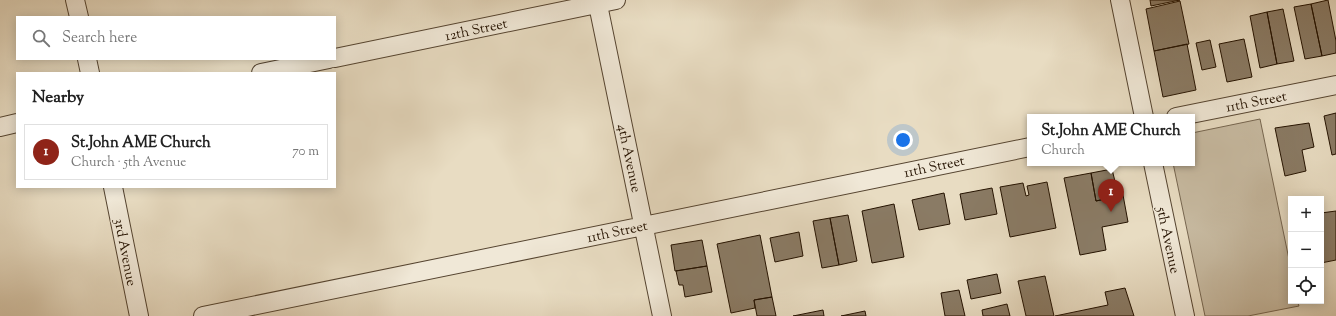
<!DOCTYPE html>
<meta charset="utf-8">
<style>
:root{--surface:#fff;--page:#f6f6f6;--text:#222;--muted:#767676;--line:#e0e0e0;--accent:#8f2418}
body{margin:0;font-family:"Sorts Mill Goudy",serif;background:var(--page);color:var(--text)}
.controls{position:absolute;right:12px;bottom:12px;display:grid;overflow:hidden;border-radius:0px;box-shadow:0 2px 10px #0003}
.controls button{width:36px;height:36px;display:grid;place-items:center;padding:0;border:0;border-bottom:1px solid var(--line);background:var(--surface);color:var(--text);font:20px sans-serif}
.you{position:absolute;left:903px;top:140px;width:14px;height:14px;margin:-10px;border:3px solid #fff;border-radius:50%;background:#1a73e8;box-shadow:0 0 0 6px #1a73e833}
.badge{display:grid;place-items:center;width:26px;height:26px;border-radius:50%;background:var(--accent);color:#fff;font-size:13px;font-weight:700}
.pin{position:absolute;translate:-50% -33px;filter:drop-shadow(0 1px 2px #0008)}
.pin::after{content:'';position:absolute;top:21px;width:14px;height:12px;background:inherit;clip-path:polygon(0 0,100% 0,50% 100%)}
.popup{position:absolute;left:1027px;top:114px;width:168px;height:52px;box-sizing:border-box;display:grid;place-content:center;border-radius:0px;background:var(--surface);filter:drop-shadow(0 1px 3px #0005);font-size:13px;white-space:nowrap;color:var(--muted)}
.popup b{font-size:15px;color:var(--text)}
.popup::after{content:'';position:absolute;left:50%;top:100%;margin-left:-8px;border:8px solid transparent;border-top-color:var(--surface)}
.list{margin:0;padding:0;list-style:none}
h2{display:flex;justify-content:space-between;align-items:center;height:52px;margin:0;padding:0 16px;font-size:17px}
h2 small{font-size:13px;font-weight:400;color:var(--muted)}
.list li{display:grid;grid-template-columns:26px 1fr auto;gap:12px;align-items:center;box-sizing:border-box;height:56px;margin:0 8px 8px;padding:0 8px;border:1px solid var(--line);border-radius:0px}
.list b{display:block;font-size:15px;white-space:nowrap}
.list p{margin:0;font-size:13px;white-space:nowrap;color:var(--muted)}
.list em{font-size:13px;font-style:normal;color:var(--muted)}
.icon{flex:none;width:22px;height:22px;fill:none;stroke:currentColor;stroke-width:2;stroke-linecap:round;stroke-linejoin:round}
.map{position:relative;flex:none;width:1336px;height:316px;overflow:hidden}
.search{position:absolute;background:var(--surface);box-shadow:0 2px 10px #0003;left:16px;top:16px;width:320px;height:44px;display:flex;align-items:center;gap:10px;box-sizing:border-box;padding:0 14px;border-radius:0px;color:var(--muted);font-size:15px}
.panel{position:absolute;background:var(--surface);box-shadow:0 2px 10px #0003;left:16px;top:72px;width:320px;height:116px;border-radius:0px}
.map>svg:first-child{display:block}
.green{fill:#c7baa1;stroke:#766650}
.building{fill:#8a7b65;stroke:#241200}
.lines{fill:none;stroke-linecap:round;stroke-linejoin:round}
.minor-casing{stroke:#554430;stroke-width:20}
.minor{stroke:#f0e8d7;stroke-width:18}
.labels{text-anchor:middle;stroke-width:3;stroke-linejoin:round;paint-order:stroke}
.street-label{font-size:14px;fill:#241200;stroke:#f0e8d7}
</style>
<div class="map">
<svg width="1336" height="316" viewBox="0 0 1336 316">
<rect width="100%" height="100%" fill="#e8dcc2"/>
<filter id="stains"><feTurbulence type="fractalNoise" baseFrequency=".005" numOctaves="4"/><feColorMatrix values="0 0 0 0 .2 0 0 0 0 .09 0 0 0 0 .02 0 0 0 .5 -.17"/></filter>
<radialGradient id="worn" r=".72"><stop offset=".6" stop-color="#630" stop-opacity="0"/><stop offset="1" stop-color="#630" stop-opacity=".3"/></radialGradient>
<!-- green -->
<path class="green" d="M1260 119 1291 269V301H1297L1299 306 1248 316H1205L1173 163H1192V133Z"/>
<!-- building -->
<path class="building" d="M1150 0H1180L1151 6Z
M1328 0 1336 41V53L1322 56 1311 4Z
M1180 1 1189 44 1154 51 1146 9Z
M1311 4 1322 56 1305 59 1294 7Z
M1283 9 1294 61 1277 64 1267 12Z
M1267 12 1277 64 1260 68 1250 16Z
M1244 39 1252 77 1227 82 1219 44Z
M1210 40 1216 67 1202 70 1196 43Z
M1187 44 1196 90 1163 97 1154 51Z
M1336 113V154L1332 155 1324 116Z
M1309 123 1314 147 1302 150 1306 171 1285 176 1275 128Z
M1112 169 1117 190 1122 189 1123 195 1096 201 1091 173Z
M1091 173 1096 201 1123 195 1128 222 1102 227 1106 250 1080 255 1064 178Z
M1047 182 1056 228 1010 237 1000 187 1023 183 1026 196 1029 195 1027 186Z
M992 188 997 214 965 220 960 194Z
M944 193 950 224 919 230 912 200Z
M894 204 904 257 872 263 862 211Z
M1336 211V260L1321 263V213Z
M848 215 857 261 839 265 830 218Z
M830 218 839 265 822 268 813 221Z
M799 232 803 256 775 262 770 238Z
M760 235 772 297 754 300 755 308 731 313 717 244Z
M702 240 707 266 675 271 671 245Z
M707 266 712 292 685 297 683 285H679L676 271Z
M997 274 1001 293 971 299 967 280Z
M1045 276 1054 316H1026L1018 281Z
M1125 288 1134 316H1055L1108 305 1105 292Z
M959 290 965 316H945L941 293Z
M772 297 776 316H757L754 300Z
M1007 304 1010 316H983L982 310Z
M823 310 824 316H793Z
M865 311 866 316H841Z"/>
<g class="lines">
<!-- minor casing -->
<g class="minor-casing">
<path id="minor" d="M75 0 79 17
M597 0 662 316
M1120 0 1144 117
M335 58 616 0
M87 59 90 73
M261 73 329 59
M1176 117 1336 85
M0 127 17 123
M1153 163 1185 316
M113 187 139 316
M203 316 1030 147"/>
</g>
<!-- minor -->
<use href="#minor" class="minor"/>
</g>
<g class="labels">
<!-- street labels -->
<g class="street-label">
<text transform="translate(476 29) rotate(-12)" y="5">12th Street</text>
<text transform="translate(1256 101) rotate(-11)" y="5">11th Street</text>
<text transform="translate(630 158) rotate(78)" y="5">4th Avenue</text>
<text transform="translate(934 166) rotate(-12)" y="5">11th Street</text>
<text transform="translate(617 231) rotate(-12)" y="5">11th Street</text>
<text transform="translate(1169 240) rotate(78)" y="5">5th Avenue</text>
<text transform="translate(126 252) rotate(79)" y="5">3rd Avenue</text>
</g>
</g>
<rect width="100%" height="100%" filter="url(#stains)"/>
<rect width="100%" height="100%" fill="url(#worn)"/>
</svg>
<div class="controls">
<button>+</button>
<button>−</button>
<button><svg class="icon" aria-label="locate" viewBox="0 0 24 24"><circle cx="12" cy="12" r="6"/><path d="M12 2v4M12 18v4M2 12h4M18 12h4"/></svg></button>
</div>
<div class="you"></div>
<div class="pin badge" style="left:1111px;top:212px">1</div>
<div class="popup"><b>St.John AME Church</b>Church</div>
<div class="search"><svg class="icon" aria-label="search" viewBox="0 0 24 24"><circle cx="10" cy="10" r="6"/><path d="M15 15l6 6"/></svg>Search here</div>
<section class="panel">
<h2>Nearby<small></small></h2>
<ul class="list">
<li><span class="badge">1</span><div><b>St.John AME Church</b><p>Church · 5th Avenue</p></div><em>70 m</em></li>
</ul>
</section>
</div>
